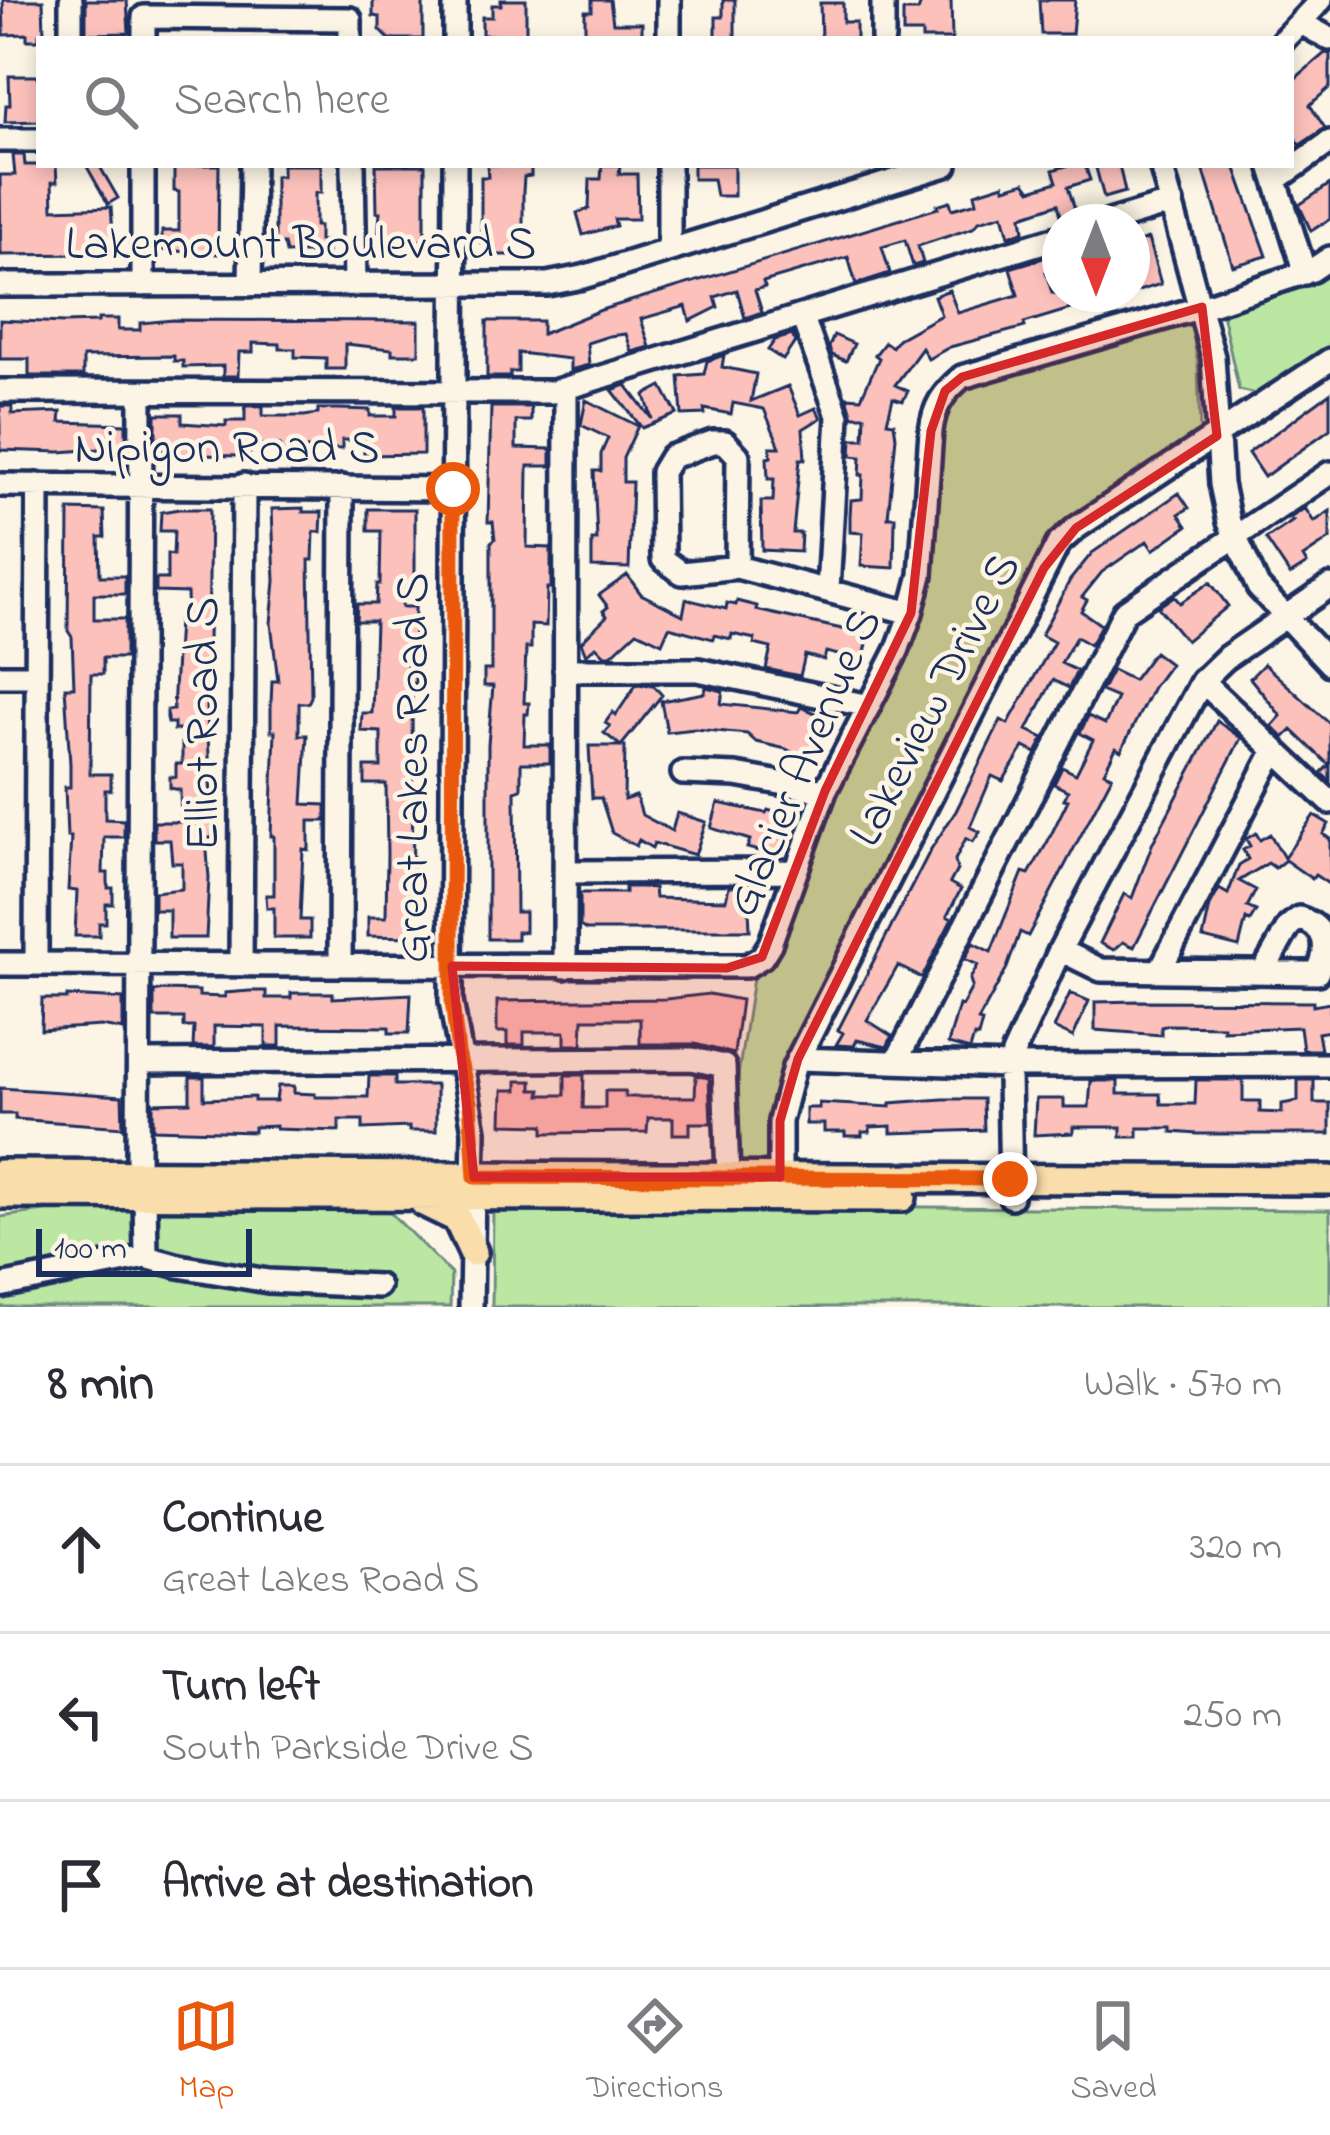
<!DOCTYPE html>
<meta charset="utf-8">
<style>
:root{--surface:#fff;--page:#f7f7f7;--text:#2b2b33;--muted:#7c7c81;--line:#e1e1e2;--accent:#ea580c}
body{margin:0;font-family:"Indie Flower",sans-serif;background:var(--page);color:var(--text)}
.compass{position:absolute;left:1042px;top:204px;width:108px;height:108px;border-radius:50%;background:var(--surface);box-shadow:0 6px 18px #0003;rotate:180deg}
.scale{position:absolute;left:36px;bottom:30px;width:216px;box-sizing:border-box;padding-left:12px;border:6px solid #1b2f5e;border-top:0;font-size:33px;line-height:42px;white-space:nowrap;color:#1b2f5e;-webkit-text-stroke:9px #fcf5e5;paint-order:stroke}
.stop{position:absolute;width:36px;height:36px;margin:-27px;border:9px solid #ea580c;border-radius:50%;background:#fff}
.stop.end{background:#ea580c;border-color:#fff;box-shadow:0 3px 12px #0008}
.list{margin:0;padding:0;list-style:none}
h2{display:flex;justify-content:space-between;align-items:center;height:156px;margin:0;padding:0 48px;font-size:51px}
h2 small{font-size:39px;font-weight:400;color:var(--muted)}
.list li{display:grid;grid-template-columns:78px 1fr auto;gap:36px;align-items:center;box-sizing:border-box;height:168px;padding:0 48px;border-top:3px solid var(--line)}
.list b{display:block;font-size:45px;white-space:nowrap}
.list p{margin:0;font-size:39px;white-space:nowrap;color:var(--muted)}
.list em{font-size:39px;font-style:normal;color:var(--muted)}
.icon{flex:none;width:66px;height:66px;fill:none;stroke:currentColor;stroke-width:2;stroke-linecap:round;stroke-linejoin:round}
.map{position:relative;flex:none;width:1330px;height:1307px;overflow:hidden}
.search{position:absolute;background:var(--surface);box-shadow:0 6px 18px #0003;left:36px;right:36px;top:36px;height:132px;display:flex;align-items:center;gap:30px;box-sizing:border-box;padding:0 42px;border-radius:0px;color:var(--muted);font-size:45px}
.sheet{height:660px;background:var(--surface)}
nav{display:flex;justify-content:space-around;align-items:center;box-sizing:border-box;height:168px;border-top:3px solid var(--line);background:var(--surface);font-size:33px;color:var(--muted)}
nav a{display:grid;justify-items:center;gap:6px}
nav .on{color:var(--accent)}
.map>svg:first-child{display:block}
.green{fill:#bce7a3;stroke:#6c8b80;stroke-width:3}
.building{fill:#fdc1bc;stroke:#1b2f5e;stroke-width:3}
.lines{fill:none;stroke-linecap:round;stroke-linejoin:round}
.minor-casing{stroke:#1b2f5e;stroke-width:30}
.major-casing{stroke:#1b2f5e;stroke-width:36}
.minor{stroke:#fcf5e5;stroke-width:21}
.major{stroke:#f9deab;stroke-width:27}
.route{stroke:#ea580c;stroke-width:15}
.marked{fill:#d62828;fill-opacity:0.2;stroke:#d62828;stroke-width:9;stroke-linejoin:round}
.labels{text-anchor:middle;stroke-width:9;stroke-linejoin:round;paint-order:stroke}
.street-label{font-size:48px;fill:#1b2f5e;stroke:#fcf5e5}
</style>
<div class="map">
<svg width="1330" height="1307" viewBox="0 0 1330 1307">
<rect width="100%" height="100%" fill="#fcf5e5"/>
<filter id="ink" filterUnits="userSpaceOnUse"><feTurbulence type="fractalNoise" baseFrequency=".00833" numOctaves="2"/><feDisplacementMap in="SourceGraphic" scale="24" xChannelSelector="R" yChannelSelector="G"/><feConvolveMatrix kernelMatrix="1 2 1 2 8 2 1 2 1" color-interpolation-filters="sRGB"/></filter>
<g filter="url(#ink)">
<!-- green -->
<path class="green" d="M1330 273V349L1259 395 1239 390 1223 318 1226 309 1318 281Z
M1183 324 1192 328 1198 364 1200 435 1061 536 784 1066 769 1122 767 1164H735L738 1076 753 978 775 963 852 758 887 696 914 631 935 541 942 426 947 407 971 386Z
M493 1204 1330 1210V1307H492Z
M81 1206 386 1208 451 1274 450 1307H0V1217Z"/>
<!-- building -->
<path class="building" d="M3 0H43L44 34H39V40H27V34L4 35Z
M86 0H127L129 33 86 34Z
M373 0H423V39H389L380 30V17L373 16Z
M501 0H526V39H491V35H482V17H492V5H501Z
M592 0H610L613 23H642V39L585 35V11H592Z
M723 0H735V39H716V17H723Z
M922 0H951L952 39H922V33H903V11H918Z
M1039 0H1075L1072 34H1041Z
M820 3H843V22H856V39H821Z
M1325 53 1330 54V87L1310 105 1325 128 1300 145 1291 131V82Z
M9 76H39V121L5 122 6 105H10Z
M13 155H24L25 165H56L57 182H52L53 209 111 207 114 244 89 245 90 254 1 255 0 175H15Z
M86 165H99L118 198 108 204Z
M174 165H219L218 254 162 250V231H179V192L174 191Z
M282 165H321V193H315V226H319V241H328V253H286L284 244H275V176H282Z
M376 165H425V241H415V252H377L380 212H377Z
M487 165H531V176L524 177 523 192V240L514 247V255H494L492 243H481V177H488Z
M602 165H620L619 174H637L638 219H614L616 226 583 235 577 213 589 209 590 179H601Z
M693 165H734V196H716L713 179H693Z
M1069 165H1085L1090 180 1068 187 1077 216 1062 220 1058 204 1022 216 1024 231 1009 236 1003 214 979 221 973 228 918 246 923 263 913 266 905 240 882 247 890 273 856 284 848 257 763 282 765 287 755 290 762 312 745 318 737 290 715 297 718 307 690 321 686 306 641 319 650 347 632 352 626 334 609 336 587 343 589 365 570 370V359L518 353V372H510V377H487V321H542V334L601 310 938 208 937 205 950 201 952 209 956 208 977 202 975 193 1004 184 1005 188 1025 182 1031 190 1057 182 1053 170Z
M1106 165H1119L1125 192 1104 198 1096 168Z
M1202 165 1235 166 1267 256 1233 266Z
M1330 184V219L1311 231 1299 205Z
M1148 239 1161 284 1132 293V244Z
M1060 253V268L1046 272 1052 293 1110 297 1024 323 1025 327 950 347 928 359 922 348 895 385 908 391 903 401 893 398 887 422 894 423 896 437 888 517H895L894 568 861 566 863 533 850 532V516L851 500 862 499 863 475H860L861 457 851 456 852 439H864L865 416H853L847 397 861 398 879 358 875 355 885 342 892 347 898 339 941 315 934 296 949 290 958 313 1018 295 1010 268Z
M98 319H118V330H140V323L173 320 419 321V354H392V349L345 344V369H326V358L295 357V349H280V344L253 343V352H239L238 376H223V366L183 367V361H174V356L83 357V376H29V359H0V320L64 323 98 322Z
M792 335 795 342 783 360 768 350 775 340Z
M834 335 854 344 846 361 832 355 829 347Z
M724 355 722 367 756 374 751 401 788 386 800 415 816 408 821 418 803 429 805 459H800L793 533H801L800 552 762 550 761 501H773L774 479H768L767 458 771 457 770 447H780L764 409 733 403 731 414 704 409 705 414 682 415 679 376 704 374 707 361Z
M626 385 652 419 645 395 662 386 677 414 642 428 612 390Z
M1330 393V429L1264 477 1248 453Z
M586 400 638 426 623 458V482H632L629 568 592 567V540H597L594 471H601V454L608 438 581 425Z
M0 406H12V414L61 412 60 422 126 424V447L60 452 0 450Z
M245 406H263V416H304L318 414V409H339L370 410V416H396V407H423V454L364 455V440H342V449H300V454H280V445H250V453L238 456 164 454V438H156V414H182V423L226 426V421H245Z
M491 407H531V421H516V448L551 449V466H528L527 547 551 548V588H547L546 626 531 625V648H526L524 703H529L528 714H525L524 745H550V763H521V789L515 791 516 912H525V932H517V939H488V744L493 686H484V670H491V542L495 539 493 522H488Z
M1179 493 1189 508 1179 514 1187 526 1153 550 1147 541 1102 572 1082 597 1087 600 1081 611 1101 625 1090 645 1076 637 1061 663 1077 671 1069 688 1053 680 1027 730 1044 738 1036 753 1024 747 1003 781 992 776 970 827 980 832 973 842 966 838 955 860 957 870 950 883 961 889 947 916 952 919 922 978 898 966 867 1020 892 1036 887 1047 857 1040 854 1046 836 1045 843 1033 838 1030 931 849 956 811 1001 720 1008 724 1054 642 1041 635 1070 580 1092 553Z
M303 508V512H322L321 532H314L313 560H309L311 697 308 703H299V735H307L303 804 326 805V821H309V850L303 849 300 920H310V938H274V908H267L266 895H274V836H271L275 731H271V704L272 681H278L271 623 275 581 272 509Z
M1305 508 1314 522 1330 511V539L1303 557 1307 564 1290 575 1266 539 1293 521 1290 518Z
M179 509H210L207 714 213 838H206L209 878 206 938H169V910H154V892L182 889V863H172L170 840H154V822H181L180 790 170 788V777H176V764H182V730H174V723H167V710H173L178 620H188L187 593 156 592V579H167V554L173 555 174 531H160L161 512Z
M368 509H415V585H402V607H415V633L412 648H407V670H415V684H412L413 937 368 936V917H386L387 854 386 784H365V767H381V732L361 731 362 713H372L375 621H356L357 604H376L377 584H380L381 531H368Z
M69 510 104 511 105 537H99L100 576H125V594H94V619H125V658H103V674H91L90 774H111V790H105V819L124 820V837H104L103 873H108V888H113V904H106V923H99V936H75L77 891 68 890 71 837H67L65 787H70V764L65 687H74L72 637 68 631Z
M627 575 641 594 683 615 686 599 726 609 727 603 736 605 737 601 757 606 756 610 869 635 863 661 826 652 824 660 805 655 800 676 766 669 771 648 754 644 755 639 732 634 731 639 714 635 713 639 669 627 662 643 637 631 611 655H605L596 646 586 655 581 642 607 616 603 611 608 607 599 595Z
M1210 582 1228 606 1186 641 1158 607 1174 596 1180 603Z
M1154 652 1170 664 1153 687 1121 751 1116 748 1104 772 1112 776 1028 936 1020 932 1007 968 978 1021 982 1022 978 1037 974 1036 970 1050 948 1044 959 1005 962 1006 972 987 970 979 978 965 965 959 973 943 991 952 1023 872 1029 874 1048 841 1068 800 1064 799 1068 791 1054 784 1062 767 1076 774 1093 740 1080 733 1088 716 1105 724 1117 698 1101 691 1112 670 1133 680Z
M1264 664 1330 724V781L1321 773 1329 765 1292 730 1284 738 1272 726 1281 716 1250 678Z
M636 685H653L662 695 621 746 604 733 610 726 605 723 613 712 616 715Z
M706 687 723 691 721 704 798 712 801 707 823 716 811 741 817 745 809 761 786 749 756 742 747 734 695 729 667 732 661 701 705 693Z
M1217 721 1241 738 1134 947 1123 942 1114 950 1100 943 1124 894 1132 898 1153 842Z
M589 746H625L624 800 636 796 642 815 672 831 677 813 706 822 695 855 654 843 652 848 639 840 636 846 612 833 601 798H592Z
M718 803 766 813 768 810 790 817 778 856 747 848 750 840 711 828Z
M1314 815 1329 824 1323 834 1330 839V885L1315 875 1312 879 1285 860 1275 868 1268 863 1239 881 1256 890 1247 907 1256 911 1250 921 1246 919 1239 947 1203 938 1210 906 1219 889 1228 894 1239 865 1248 859 1243 850 1250 846 1246 839 1256 833 1260 840 1270 834 1284 858Z
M729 886H748L750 930H586L580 926V893H625V887H641L654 888 655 898 726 900Z
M163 990 199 991V996L225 997V993L250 991H266V998H291V993H333V998L411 994 409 1033H389V1027L280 1026V1046H266V1027L214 1026V1047H193L194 1027H184V1018H154V992Z
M1070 993 1089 1001 1073 1037 1054 1028Z
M709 994 741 1000 734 1054 695 1044H640V1019H583L582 1045H565V1032H524V1045H507V1032H497V1001L666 999Z
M67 996 123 999V1030L101 1026 41 1030 42 999H67Z
M1139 1001 1313 1002V1006L1330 1003V1031L1318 1033 1321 1050H1303L1300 1027 1223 1030V1026L1169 1025 1161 1027V1035L1095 1030V1002Z
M565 1075H584L583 1108H605V1091H625V1097H695L696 1075 709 1078 711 1123H690V1134H673V1118H648L647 1132 544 1133V1125L502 1124 503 1090H517V1081H532V1090H541L540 1095H565Z
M369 1076H395V1085H436V1131H409V1127L363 1129V1120H339V1131L276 1129V1126L254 1127V1132L153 1129V1103L190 1102V1077H204V1099L254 1097V1101H276L278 1086H294V1093L315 1094V1097H368Z
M1196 1080H1243V1101H1260V1112L1282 1113V1104L1298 1101V1080H1314V1103H1330V1134H1198L1172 1132V1128H1138V1137H1121V1127H1073V1133L1034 1135 1036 1099H1064V1107H1089L1091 1081H1118V1094H1160L1161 1104H1195Z
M0 1088 122 1096 123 1127 15 1119V1114H0Z
M943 1099H983L984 1130 891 1133V1126L870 1127V1132H862V1136H845V1132H824V1124H806V1108H819V1103L891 1107V1103Z"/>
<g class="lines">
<!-- minor casing -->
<g class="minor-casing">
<path id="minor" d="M455 0V39
M883 0V39
M1301 23 1330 39
M71 39V0
M144 39V17L350 19V39
M669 39V0
M1284 39 1321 0
M0 140H39
M353 165 355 285
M455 165 451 1001 474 1131 471 1307
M1161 165 1213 357 1221 484 1229 522 1258 587 1330 664
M1271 165 1305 273
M1276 180 1330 142
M1109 222 1172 203
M669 250V165
M0 285 547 284 583 277 946 165
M143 285V165
M250 285 252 165
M802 316 838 416 828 590
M0 391 553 392 1060 237
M0 485 453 489
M737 567 738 456 725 442H713L671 457 662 472 663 559 682 573 737 567 911 613
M565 670H698L869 706
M0 676H35
M1202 681 1330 802
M683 773 736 775 825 791
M565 872 796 871
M1060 950 1101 970 1317 973C1330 947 1327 927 1299 918L1289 926 1263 972
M36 962 38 485
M0 964 747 966 762 957 770 944 825 791 897 651 911 613 921 575 931 431C934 406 943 393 962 377L1202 307 1312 270 1330 258
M241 964 244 485
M340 965 342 487
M565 967 566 388
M1160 970 1275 750
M798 1059 1010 1066 1330 1065
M139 1062 692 1059 724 1066 728 1177
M896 1062 1124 612 1330 473
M138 1174 141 392
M780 1190V1121L794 1067 1058 544 1076 528 1330 360
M145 1194 146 1257
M1011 1197 1009 1074 1013 1054 1060 950 1202 681 1227 657 1330 586
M0 1286 146 1257 179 1266 268 1281 378 1286"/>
</g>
<!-- major casing -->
<g class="major-casing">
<path id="major" d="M0 1174 1330 1180
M0 1194 902 1197
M424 1202 457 1218 473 1252"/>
</g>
<!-- minor -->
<use href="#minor" class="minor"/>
<!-- major -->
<use href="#major" class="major"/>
</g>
</g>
<g class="lines" filter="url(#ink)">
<!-- route -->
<path class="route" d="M453 489 452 1001 458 1053 470 1102 475 1177 1010 1179"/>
</g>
<!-- marked area -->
<path class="marked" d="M1202 307 1217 436 1076 528 1044 568 798 1059 780 1121V1177H474L452 966 727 968 762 957 825 791 911 613 931 431 945 391 962 377Z"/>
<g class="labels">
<!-- street labels -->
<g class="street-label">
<text x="301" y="258">Lakemount Boulevard S</text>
<text x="227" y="462">Nipigon Road S</text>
<text transform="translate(932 698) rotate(-63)" y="17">Lakeview Drive S</text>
<text transform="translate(200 724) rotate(-90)" y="17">Elliot Road S</text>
<text transform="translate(801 761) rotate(-67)" y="17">Glacier Avenue S</text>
<text transform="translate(410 768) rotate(-90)" y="17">Great Lakes Road S</text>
</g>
</g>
</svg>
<svg class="compass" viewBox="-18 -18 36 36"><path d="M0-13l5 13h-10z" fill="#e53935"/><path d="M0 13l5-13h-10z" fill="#7c7c81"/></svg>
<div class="scale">100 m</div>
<div class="stop" style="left:453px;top:489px"></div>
<div class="stop end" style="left:1010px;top:1179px"></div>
<div class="search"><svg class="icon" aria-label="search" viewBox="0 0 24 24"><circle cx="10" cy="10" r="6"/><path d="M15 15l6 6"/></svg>Search here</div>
</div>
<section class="sheet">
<h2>8 min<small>Walk · 570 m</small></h2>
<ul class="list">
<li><svg class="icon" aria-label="ahead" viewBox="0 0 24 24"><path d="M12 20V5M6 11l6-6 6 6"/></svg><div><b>Continue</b><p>Great Lakes Road S</p></div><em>320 m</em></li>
<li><svg class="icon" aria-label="left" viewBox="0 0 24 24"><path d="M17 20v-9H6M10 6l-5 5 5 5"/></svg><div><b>Turn left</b><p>South Parkside Drive S</p></div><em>250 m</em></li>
<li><svg class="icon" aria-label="arrive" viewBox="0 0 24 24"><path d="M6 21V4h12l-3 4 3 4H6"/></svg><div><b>Arrive at destination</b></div></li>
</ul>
</section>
<nav>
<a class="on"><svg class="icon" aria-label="map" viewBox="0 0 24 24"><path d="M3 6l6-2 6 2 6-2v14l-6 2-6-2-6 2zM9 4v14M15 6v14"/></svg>Map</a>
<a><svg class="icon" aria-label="directions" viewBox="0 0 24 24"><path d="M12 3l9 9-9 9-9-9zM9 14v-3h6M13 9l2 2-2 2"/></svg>Directions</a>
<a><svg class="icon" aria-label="saved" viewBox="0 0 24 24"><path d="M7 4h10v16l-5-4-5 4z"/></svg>Saved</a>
</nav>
